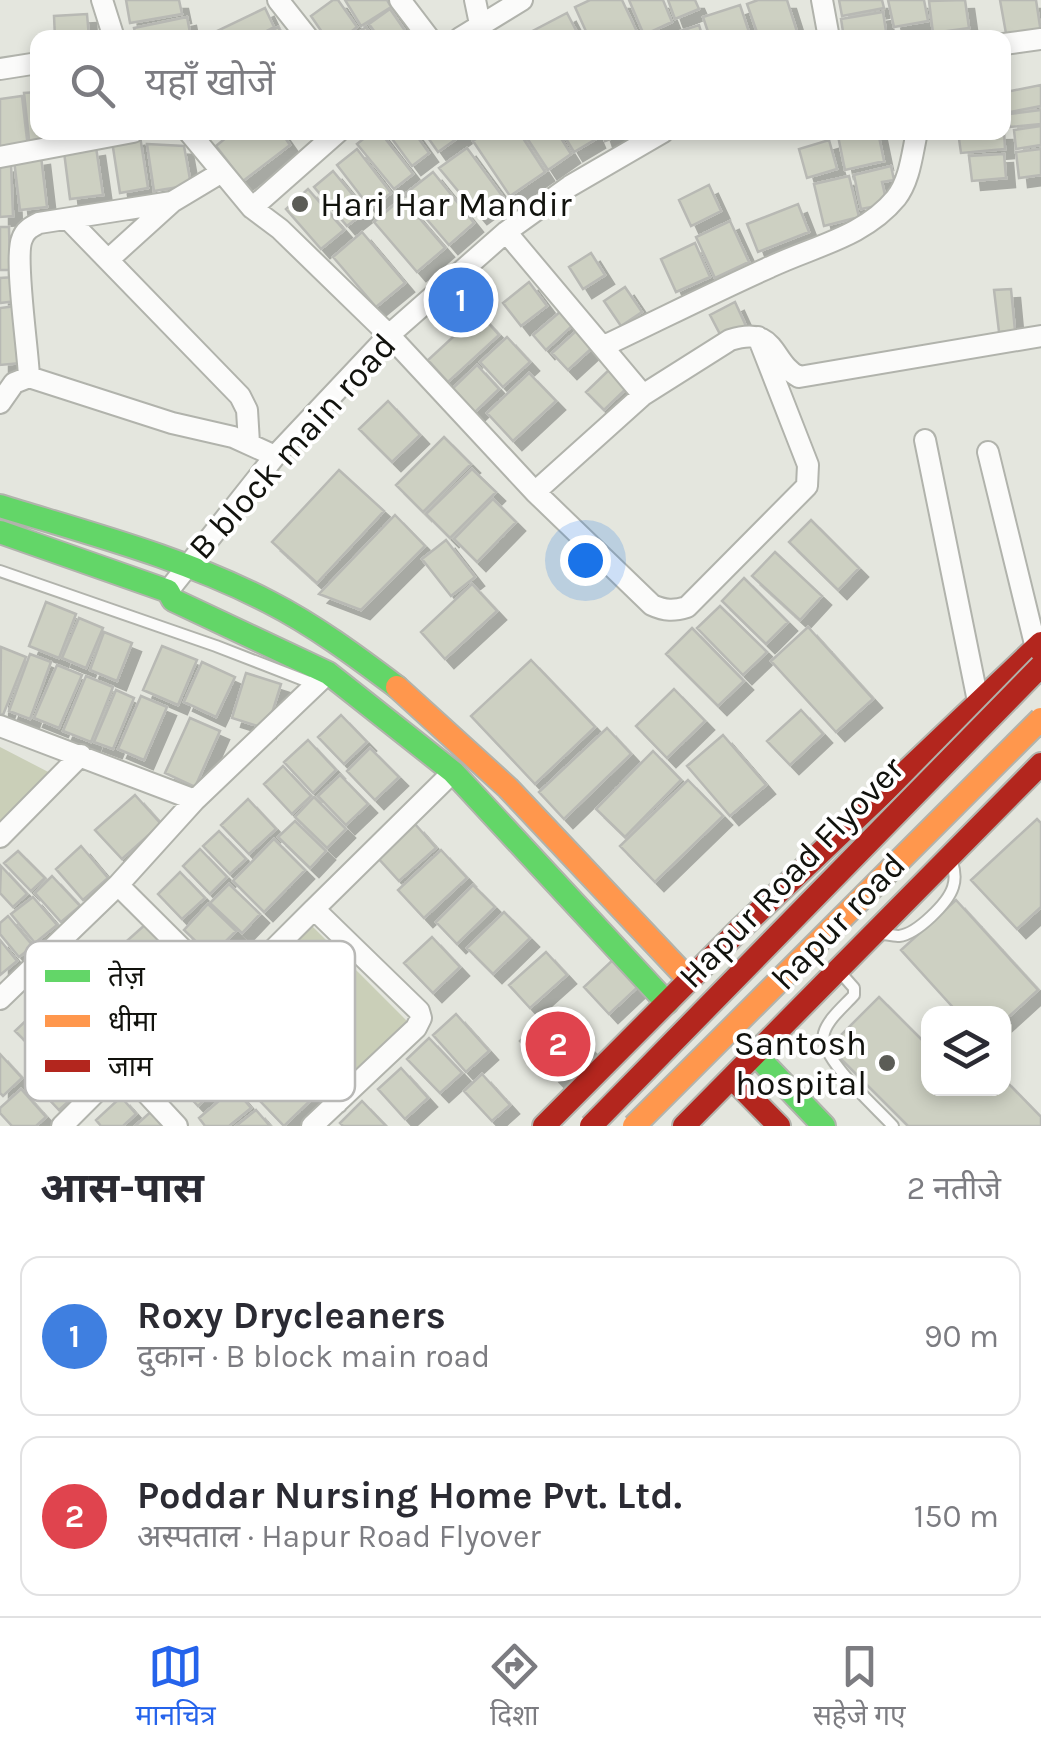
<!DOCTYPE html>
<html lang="hi">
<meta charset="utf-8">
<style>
:root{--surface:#fff;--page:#f7f7f7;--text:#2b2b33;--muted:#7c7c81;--line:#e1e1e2;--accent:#2563eb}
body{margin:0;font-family:Karla,"Noto Sans Devanagari",sans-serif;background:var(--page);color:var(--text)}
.controls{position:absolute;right:30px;bottom:30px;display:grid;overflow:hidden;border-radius:20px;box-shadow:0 5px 15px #0003}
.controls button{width:90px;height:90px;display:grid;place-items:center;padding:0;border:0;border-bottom:2px solid var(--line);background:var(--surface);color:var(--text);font:50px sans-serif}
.you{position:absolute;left:585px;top:560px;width:35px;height:35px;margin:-25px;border:8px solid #fff;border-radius:50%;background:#1a73e8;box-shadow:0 0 0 15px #1a73e833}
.badge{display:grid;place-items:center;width:65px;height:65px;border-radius:50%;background:var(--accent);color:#fff;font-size:32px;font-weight:700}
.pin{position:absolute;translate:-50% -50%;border:5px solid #fff;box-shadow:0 2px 10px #0006}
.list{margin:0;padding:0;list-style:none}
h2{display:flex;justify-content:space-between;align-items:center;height:130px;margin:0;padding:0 40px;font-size:42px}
h2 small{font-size:32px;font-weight:400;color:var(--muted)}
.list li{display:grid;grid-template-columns:65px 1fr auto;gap:30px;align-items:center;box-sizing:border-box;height:160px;margin:0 20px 20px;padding:0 20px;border:2px solid var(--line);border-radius:20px}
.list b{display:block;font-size:38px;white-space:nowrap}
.list p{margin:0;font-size:32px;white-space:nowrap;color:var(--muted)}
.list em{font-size:32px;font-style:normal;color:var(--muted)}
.icon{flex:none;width:55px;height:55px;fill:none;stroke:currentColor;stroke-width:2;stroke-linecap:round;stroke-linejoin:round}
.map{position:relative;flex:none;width:1041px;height:1126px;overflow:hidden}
.search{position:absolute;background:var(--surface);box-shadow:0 5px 15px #0003;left:30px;right:30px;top:30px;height:110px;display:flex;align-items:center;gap:25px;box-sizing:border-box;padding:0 35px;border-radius:20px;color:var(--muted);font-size:38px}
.sheet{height:490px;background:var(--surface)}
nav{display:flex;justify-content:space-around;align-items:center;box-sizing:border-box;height:140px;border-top:2px solid var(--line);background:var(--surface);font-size:28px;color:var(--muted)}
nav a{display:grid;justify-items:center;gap:5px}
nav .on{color:var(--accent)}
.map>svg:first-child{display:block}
.green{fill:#cacfb8}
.building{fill:#cdd0c2;stroke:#b8b9b4;stroke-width:2.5;filter:url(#shadow)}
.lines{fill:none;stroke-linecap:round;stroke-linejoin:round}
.lane-casing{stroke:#b1b3ac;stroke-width:14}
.street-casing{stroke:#b1b3ac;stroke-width:24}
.fast-casing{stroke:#b1b3ac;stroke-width:26}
.slow-casing{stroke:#b1b3ac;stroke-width:26}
.jam-casing{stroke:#b1b3ac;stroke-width:26}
.lane{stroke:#fbfbfa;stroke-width:10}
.street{stroke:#fbfbfa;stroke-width:20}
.fast{stroke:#63d668;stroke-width:22}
.slow{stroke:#ff974d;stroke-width:22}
.jam{stroke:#b3261e;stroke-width:22}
.slow-bridge-casing{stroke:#b1b3ac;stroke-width:26;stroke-linecap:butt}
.jam-bridge-casing{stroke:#b1b3ac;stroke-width:26;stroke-linecap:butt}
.slow-bridge{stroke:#ff974d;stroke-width:22}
.jam-bridge{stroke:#b3261e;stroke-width:22}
.poi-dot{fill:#5b5c56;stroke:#fff;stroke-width:4}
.labels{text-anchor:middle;stroke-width:8;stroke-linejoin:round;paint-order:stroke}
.poi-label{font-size:35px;fill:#11120d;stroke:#fff;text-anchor:start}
.street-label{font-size:35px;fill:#11120d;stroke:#fff}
.key{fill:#fff;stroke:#b8b8b6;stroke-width:2.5}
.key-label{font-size:28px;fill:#11120d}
</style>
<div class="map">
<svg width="1041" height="1126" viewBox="0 0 1041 1126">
<defs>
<filter id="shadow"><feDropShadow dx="9" dy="9" stdDeviation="0" flood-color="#0004"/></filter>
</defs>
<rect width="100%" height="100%" fill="#e4e6de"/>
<!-- green -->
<path class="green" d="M0 747 58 777 0 836Z
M312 926 412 1026 344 1093 246 990Z"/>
<!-- building -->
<path class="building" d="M126 0H179L182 14 130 23Z
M333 0H338L357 27 343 38H326L311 16Z
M345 0H387L391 7 361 26Z
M590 0H622L639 36 589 38 575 7Z
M629 0H663L672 22 644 35Z
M668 0H695L699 9 675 19Z
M758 0H787L799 38H759L747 4Z
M839 0H882L884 8 842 16Z
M888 0H924L928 21 894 27Z
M965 0 969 28 933 33 929 1Z
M1000 0H1036L1041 33 1007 39Z
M740 5 751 38H710L703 17Z
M265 8 274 27 253 38H221L217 31Z
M390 9 410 38H379L369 24Z
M883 12 887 38H844L841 19Z
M567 13 580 38H519Z
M87 14 89 38H55L54 16Z
M187 17 191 38H136L134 28Z
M699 25 703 38 662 37Z
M278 27 284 38H261Z
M366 27 373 38H351Z
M1041 85V106L1010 112 1006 92Z
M38 92V132H67L69 144 30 149 24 93Z
M22 96 28 148 0 151V99Z
M1041 110V124L1010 127 1009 114Z
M1041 126V145L1016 149 1014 130Z
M1004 131 1005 149 961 153 958 132Z
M233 132H281L290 145 243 181 216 146Z
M372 132H380L413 174 394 189 357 144Z
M387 132H414L429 153 412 166Z
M424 132H466L438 152Z
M486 132H519L545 172 510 196 473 141Z
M523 132H557L571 154 548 170Z
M562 132H593L596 139 574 152Z
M602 132H628L605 141Z
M853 132H878L884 161 845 170 838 136Z
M140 136 148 188 120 193 112 141Z
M829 140 837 169 807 178 799 149Z
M147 144 184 146 191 185 154 191Z
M96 147 103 195 70 199 64 152Z
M467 148 503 197 478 215 439 168Z
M357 149 391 193 371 209 337 165Z
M1041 149V175L1019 178 1016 152Z
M1004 154 1006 178 972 181 969 156Z
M41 156 47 207 20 210 14 160Z
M11 163 13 216 0 217V164Z
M891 166 894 180 882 182 887 204 861 209 854 175Z
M333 171 366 211 347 226 314 187Z
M433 172 474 223 449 245 405 194Z
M849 176 859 217 824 226 814 184Z
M709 185 721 211 691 226 679 200Z
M308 189 344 230 321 249 286 209Z
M402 198 445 248 417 272 374 222Z
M798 204 809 232 758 252 747 224Z
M730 221 749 262 715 278 696 237Z
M0 227H9L10 270H0Z
M362 232 405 283 376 307 333 257Z
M695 243 710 277 676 292 661 259Z
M591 253 605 275 583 289 569 267Z
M15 277 17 301 0 303V278Z
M529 282 547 306 521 326 503 303Z
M625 287 642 312 621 326 604 301Z
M1011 289 1015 331 999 332 994 290Z
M735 302 746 326 722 338 710 315Z
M17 306 21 363 0 365V308Z
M561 311 573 325 546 350 533 335Z
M479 313 499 335 448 382 428 360Z
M576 331 592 348 568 370 552 353Z
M507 337 530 362 503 387 480 362Z
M477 365 499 389 472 415 449 392Z
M613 366 631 384 604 410 586 392Z
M529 373 556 401 513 441 487 413Z
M388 401 420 435 392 462 359 429Z
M444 437 471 464 423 512 396 485Z
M472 469 496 492 450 538 426 514Z
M339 470 384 511 317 583 272 542Z
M493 499 516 522 477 562 454 539Z
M395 515 425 546 361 610 319 594Z
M811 520 859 568 838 590 789 542Z
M446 540 475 577 451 596 422 559Z
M775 552 822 596 800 620 752 576Z
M744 578 788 622 766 644 722 601Z
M472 584 497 611 445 659 421 632Z
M46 602 76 614 59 658 29 646Z
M720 606 767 652 743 675 697 628Z
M79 618 103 628 86 668 62 658Z
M808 627 873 699 836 732 771 661Z
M692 628 744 681 718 706 666 654Z
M104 632 132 643 117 681 90 670Z
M162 646 197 660 178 705 143 690Z
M1 647 26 657 3 715 0 714Z
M30 654 51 662 30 719 9 711Z
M531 660 595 727 535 784 471 716Z
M202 662 235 677 216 717 184 702Z
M57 665 82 675 59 728 34 718Z
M246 673 281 684 267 729 232 718Z
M86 676 113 687 91 742 63 731Z
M674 689 705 721 667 758 636 726Z
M116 690 134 698 113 749 94 742Z
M141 696 167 707 144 760 118 749Z
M801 710 823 734 790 765 767 741Z
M341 715 367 742 344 764 318 737Z
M190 718 220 731 195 787 165 773Z
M607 728 631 754 564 819 539 792Z
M723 735 766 785 730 816 687 766Z
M308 740 336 770 313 793 284 762Z
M370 748 399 777 375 800 347 771Z
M653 751 681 780 625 837 596 809Z
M283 766 311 796 292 814 264 784Z
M340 775 368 804 346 825 318 796Z
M688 780 723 816 655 882 620 846Z
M135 795 161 824 122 859 95 830Z
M314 797 346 829 327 848 295 817Z
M248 799 276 829 249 854 221 825Z
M1037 819 1041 823V907L1017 929 971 880Z
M295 821 326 851 310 868 278 837Z
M415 824 436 848 399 881 378 858Z
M219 831 246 859 230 874 203 846Z
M274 839 305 870 264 912 233 881Z
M81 846 108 878 83 900 56 869Z
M200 849 227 877 210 894 183 866Z
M441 850 467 878 424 918 398 890Z
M18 851 45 878 31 891 4 863Z
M1 866 27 894 13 907 0 893Z
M180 872 205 898 182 919 158 894Z
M52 876 80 906 61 922 35 893Z
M229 884 260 914 242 933 210 903Z
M473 885 495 907 457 944 436 922Z
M33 897 57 925 35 943 11 914Z
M956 900 1038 990 1004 1021V1014H959L901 950Z
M208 904 236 931 211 956 184 930Z
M504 912 530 938 493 974 467 948Z
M8 916 33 946 19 957 0 934V923Z
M147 923 165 943 130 975 111 955Z
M432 937 460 967 433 993 404 963Z
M0 940 17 961 0 975Z
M546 952 567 975 530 1008 509 985Z
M617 956 642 983 609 1014 584 987Z
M879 997 928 1046V1088H1004V1079L1041 1117V1126H908L829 1047Z
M37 1010 61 1035 39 1055 15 1031Z
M552 1010 590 1048 557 1080 520 1041Z
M456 1014 489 1051 466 1072 433 1035Z
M429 1038 462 1073 440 1093 407 1059Z
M190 1047 223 1082 198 1106 165 1070Z
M0 1054 22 1078 3 1096 0 1093Z
M53 1059 81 1090 59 1110 30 1079Z
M401 1068 428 1098 405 1119 378 1089Z
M295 1069 318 1093 284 1126 261 1102Z
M482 1074 510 1105 492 1121 464 1091Z
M234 1088 251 1108 229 1126H205L199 1118Z
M21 1089 46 1117 36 1126H12L0 1113V1108Z
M121 1097 136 1114 123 1126H101L96 1120Z
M362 1101 386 1126H343L340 1123Z
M155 1108 171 1126H135Z
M256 1110 270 1126H236Z"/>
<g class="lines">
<!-- lane casing -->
<g class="lane-casing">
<path id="lane" d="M0 571 216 646 314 684
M882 934C885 934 896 936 899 936 917 934 948 903 953 887 956 878 955 871 952 862
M839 971 854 988V995C844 1006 828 1019 824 1033 818 1057 876 1107 893 1126"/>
</g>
<!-- street casing -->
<g class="street-casing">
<path id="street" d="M102 0 114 38
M278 0 308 38
M400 0 429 38
M475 0 480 24
M822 0 829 38
M460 38 522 0
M1004 44 1041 39
M0 69 38 63
M189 132 252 208 280 229 389 335 535 492 652 605C665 611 674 611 687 607L807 486 808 465 758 337
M0 157 133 132
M252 208 338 132
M68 219 240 396 247 410 249 443
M506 232 643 395
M108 260 172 202
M604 346C659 320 714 292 770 267 814 246 864 237 896 198 910 180 912 154 917 132
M29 377C28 349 14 257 22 239 25 230 31 227 39 223L172 202 222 172
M0 403 14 383 29 377 172 423 233 437 275 456
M925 440 979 706
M988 452 1036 648
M535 492 643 395 730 340C778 325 770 362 799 377L1041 336
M168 591 275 456 389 335 506 232 570 186 663 132
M0 726 195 800
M0 837 81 755
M118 885 337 1103
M314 909 453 772
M31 969 177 1126
M229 994 314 909 419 1011 421 1018 416 1028 312 1126
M0 999 118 885 195 800 328 673
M62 1126 120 1068"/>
</g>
<!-- fast casing -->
<g class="fast-casing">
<path id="fast" d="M0 506C91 534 184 558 269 602 314 625 356 656 397 687
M0 532 168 591 173 600 328 673 453 772 667 1003
M756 1055 824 1126"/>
</g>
<!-- slow casing -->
<g class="slow-casing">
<path id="slow" d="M397 687 508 788 689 980"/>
</g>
<!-- jam casing -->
<g class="jam-casing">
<path id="jam" d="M733 1079 779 1126
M544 1126 736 933 1041 643
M684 1126 1041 764"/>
</g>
<!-- lane -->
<use href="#lane" class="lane"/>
<!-- street -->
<use href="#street" class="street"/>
<!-- fast -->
<use href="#fast" class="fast"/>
<!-- slow -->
<use href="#slow" class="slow"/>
<!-- jam -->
<use href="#jam" class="jam"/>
<!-- slow-bridge casing -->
<g class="slow-bridge-casing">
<path id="slow-bridge" d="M634 1126 1041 719"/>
</g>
<!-- jam-bridge casing -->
<g class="jam-bridge-casing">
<path id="jam-bridge" d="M591 1126 1041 666"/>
</g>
<!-- slow-bridge -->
<use href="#slow-bridge" class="slow-bridge"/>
<!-- jam-bridge -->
<use href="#jam-bridge" class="jam-bridge"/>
</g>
<!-- markers -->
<g class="poi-dot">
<circle cx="300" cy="204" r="10"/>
<circle cx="887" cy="1063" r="10"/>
</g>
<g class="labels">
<!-- poi labels -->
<g class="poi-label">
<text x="320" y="216">Hari Har Mandir</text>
<text x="867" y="1055" text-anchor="end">Santosh<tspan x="867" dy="40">hospital</tspan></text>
</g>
<!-- street labels -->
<g class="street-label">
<text transform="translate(292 446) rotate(-48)" y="12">B block main road</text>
<text transform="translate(791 872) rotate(-46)" y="12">Hapur Road Flyover</text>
<text transform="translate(838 921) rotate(-46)" y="12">hapur road</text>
</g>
</g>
<!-- legend -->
<rect x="25" y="941" width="330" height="160" rx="15" class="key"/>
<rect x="45" y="970" width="45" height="12" fill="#63d668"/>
<rect x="45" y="1015" width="45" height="12" fill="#ff974d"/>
<rect x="45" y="1060" width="45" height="12" fill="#b3261e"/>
<g class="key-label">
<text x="108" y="986">तेज़</text>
<text x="108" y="1031">धीमा</text>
<text x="108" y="1076">जाम</text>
</g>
</svg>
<div class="controls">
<button><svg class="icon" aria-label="layers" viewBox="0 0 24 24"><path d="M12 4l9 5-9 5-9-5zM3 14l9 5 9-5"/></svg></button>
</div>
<div class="you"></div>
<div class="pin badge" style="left:461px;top:300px;background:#3f7fe0">1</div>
<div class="pin badge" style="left:558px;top:1044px;background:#e0444e">2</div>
<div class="search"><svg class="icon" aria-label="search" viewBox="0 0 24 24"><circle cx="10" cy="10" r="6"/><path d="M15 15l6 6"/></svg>यहाँ खोजें</div>
</div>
<section class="sheet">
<h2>आस-पास<small>2 नतीजे</small></h2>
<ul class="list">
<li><span class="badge" style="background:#3f7fe0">1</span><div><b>Roxy Drycleaners</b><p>दुकान · B block main road</p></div><em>90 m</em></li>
<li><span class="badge" style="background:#e0444e">2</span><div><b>Poddar Nursing Home Pvt. Ltd.</b><p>अस्पताल · Hapur Road Flyover</p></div><em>150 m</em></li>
</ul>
</section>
<nav>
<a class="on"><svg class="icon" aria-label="map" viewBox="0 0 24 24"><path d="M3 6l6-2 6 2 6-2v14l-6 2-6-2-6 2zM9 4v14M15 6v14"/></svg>मानचित्र</a>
<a><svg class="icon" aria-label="directions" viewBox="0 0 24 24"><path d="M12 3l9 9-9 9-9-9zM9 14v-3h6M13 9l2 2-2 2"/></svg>दिशा</a>
<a><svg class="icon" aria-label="saved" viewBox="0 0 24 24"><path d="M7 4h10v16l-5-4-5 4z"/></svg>सहेजे गए</a>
</nav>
